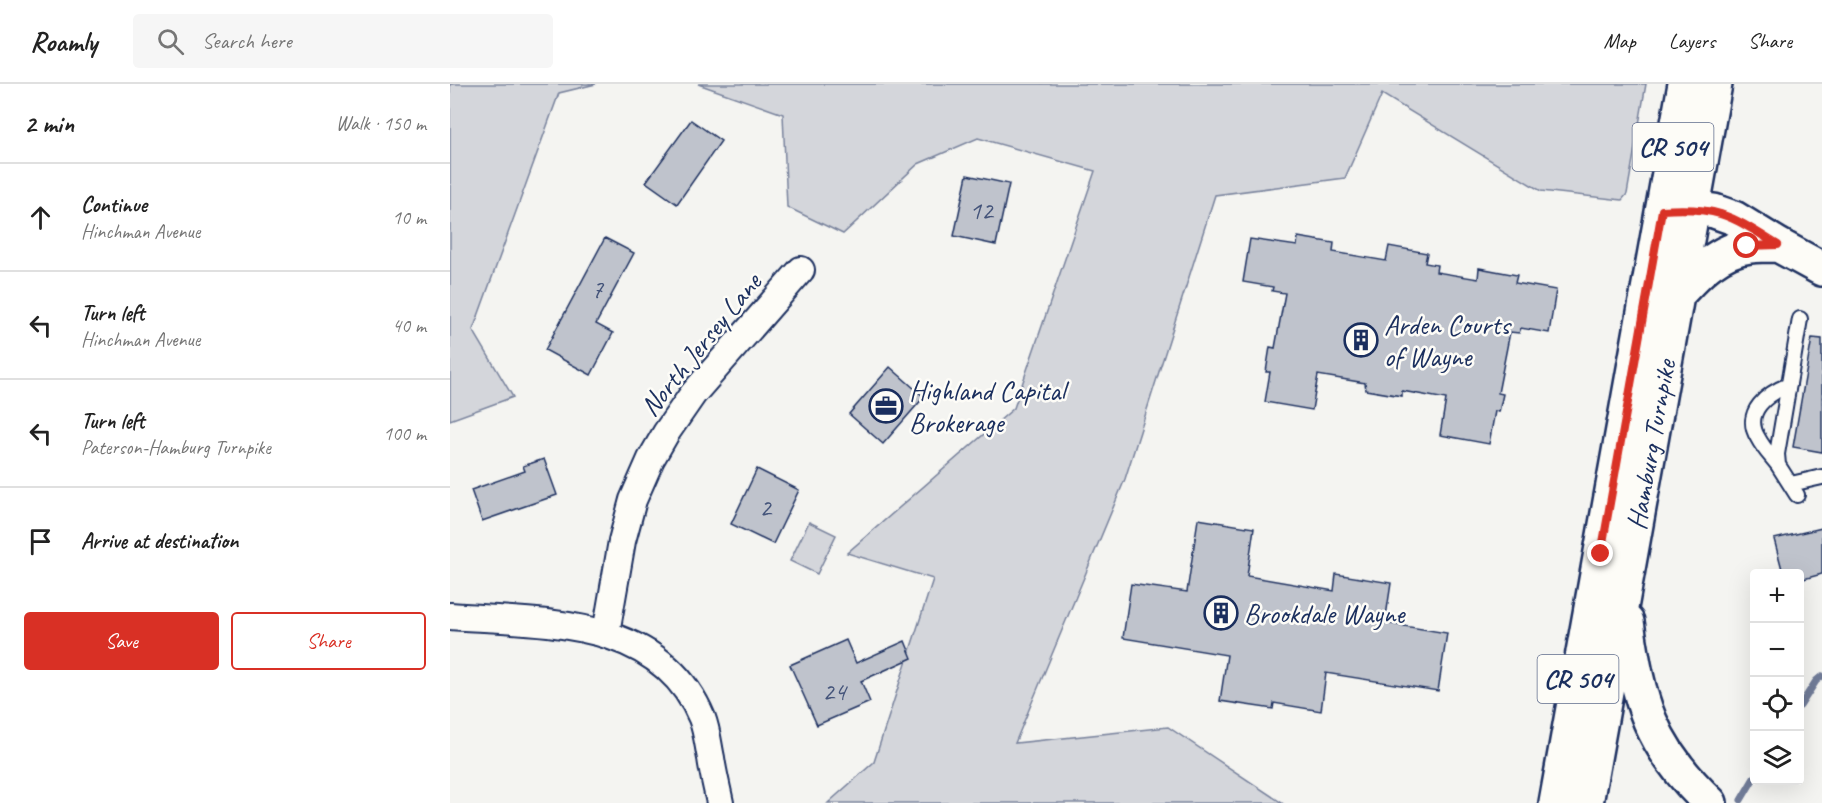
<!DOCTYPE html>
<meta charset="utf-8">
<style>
:root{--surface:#fff;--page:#f6f6f6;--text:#222;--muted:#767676;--line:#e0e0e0;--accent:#d93025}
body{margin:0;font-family:Caveat,sans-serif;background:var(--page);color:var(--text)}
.controls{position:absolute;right:18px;bottom:18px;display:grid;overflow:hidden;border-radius:6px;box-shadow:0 6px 24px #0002}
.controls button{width:54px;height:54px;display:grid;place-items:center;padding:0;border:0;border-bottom:2px solid var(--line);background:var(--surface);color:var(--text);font:30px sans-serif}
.stop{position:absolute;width:18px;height:18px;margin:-14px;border:4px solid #d93025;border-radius:50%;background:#fff}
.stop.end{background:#d93025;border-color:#fff;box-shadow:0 2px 6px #0008}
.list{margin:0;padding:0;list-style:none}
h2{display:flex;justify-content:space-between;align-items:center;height:78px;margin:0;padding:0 24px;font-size:26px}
h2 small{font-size:20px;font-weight:400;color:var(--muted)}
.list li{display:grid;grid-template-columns:39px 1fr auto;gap:18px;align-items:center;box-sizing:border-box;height:108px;padding:0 24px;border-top:2px solid var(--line)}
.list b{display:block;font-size:22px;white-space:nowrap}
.list p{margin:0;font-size:20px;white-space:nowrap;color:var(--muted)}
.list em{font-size:20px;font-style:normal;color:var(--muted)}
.actions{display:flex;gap:12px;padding:18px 24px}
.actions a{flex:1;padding:14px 0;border:2px solid var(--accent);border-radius:6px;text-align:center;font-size:21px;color:var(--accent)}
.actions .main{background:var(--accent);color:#fff}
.icon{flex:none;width:33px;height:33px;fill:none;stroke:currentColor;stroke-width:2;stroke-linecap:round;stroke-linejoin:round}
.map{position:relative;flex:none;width:1372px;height:719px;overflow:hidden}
header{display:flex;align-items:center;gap:36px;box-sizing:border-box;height:84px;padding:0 30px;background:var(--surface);border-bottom:2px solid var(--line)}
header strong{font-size:28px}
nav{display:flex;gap:33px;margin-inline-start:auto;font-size:21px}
.search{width:420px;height:54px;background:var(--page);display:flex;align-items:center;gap:15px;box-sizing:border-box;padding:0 21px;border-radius:6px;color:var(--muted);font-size:22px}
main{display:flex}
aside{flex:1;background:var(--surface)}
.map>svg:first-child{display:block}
.green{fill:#d4d6db;stroke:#78829c;stroke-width:1.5}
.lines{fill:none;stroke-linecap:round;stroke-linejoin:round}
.stream{stroke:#717c98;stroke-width:7}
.building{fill:#bfc3cc;stroke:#1b2f5e;stroke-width:1.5}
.service-casing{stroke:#1b2f5e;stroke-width:18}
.minor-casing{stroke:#1b2f5e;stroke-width:30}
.tertiary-casing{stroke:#1b2f5e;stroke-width:38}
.primary-casing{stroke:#1b2f5e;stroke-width:38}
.service{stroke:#fdfcf7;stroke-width:14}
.minor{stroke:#fdfcf7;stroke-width:26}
.tertiary{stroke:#fdfcf7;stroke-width:33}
.primary{stroke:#fdfcf7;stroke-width:33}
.route{stroke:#d93025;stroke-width:8}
.labels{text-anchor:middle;stroke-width:5;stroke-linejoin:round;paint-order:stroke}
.number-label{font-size:26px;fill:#44547a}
.shield{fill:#fdfcf7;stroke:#5f6c8c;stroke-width:1.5}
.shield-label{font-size:27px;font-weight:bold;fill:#1b2f5e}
.poi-label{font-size:28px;fill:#1b2f5e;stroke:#fdfcf7;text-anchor:start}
.street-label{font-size:28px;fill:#1b2f5e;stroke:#fdfcf7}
</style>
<header>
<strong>Roamly</strong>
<div class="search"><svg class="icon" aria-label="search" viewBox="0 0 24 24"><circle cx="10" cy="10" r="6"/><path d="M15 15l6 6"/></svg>Search here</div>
<nav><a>Map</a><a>Layers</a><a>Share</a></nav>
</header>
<main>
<aside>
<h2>2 min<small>Walk · 150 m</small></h2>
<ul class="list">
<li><svg class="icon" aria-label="ahead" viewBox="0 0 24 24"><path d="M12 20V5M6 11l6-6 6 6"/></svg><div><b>Continue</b><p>Hinchman Avenue</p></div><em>10 m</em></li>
<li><svg class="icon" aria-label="left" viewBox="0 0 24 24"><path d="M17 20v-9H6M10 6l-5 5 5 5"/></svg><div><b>Turn left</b><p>Hinchman Avenue</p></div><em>40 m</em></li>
<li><svg class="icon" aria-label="left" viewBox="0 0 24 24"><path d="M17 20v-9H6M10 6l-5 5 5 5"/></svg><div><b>Turn left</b><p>Paterson-Hamburg Turnpike</p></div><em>100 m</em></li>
<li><svg class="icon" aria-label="arrive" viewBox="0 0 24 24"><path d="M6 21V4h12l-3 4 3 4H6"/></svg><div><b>Arrive at destination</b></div></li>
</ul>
<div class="actions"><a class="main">Save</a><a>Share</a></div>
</aside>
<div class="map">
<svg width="1372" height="719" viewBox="0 0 1372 719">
<rect width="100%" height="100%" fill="#f4f4f1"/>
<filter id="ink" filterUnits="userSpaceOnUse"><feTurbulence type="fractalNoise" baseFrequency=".0167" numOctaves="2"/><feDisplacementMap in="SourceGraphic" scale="12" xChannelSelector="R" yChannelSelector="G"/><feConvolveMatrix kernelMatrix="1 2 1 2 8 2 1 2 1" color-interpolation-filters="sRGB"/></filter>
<g filter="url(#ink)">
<!-- green -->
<path class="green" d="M0 0H146L109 9 23 246 63 313 0 336Z
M248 0H1196L1177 110 1172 116 1091 107 932 10 895 94 765 111 675 395 565 659 718 643 832 719H378L424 678 483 495 397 469 564 324 645 87 528 54 468 80 393 150 337 123 333 30Z
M359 438 386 451 367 490 340 477Z"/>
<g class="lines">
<!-- stream -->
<path class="stream" d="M1350 622 1366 597 1372 592
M1291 716 1304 694"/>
</g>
<!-- building -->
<path class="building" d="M241 36 271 57 227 120 196 98Z
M517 91 559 100 546 161 504 152Z
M848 153 884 159 883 168 936 177 939 162 977 169 975 179 987 181 986 188 1028 195 1029 184 1067 191 1065 199 1106 206 1099 249 1071 244 1069 249 1060 248 1048 309 1053 310 1049 328 1045 327 1039 360 990 351 996 315 952 307V312L916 306 915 299 868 291 862 326 815 318 820 288H816L820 263 825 264 835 209 822 207 823 203 793 198 800 155 847 162Z
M155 154 184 169 146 240 163 249 141 291 95 266Z
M1362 254 1372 255V368L1343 363Z
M440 283 474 313 433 360 399 330Z
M94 375 107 411 32 437 21 406 75 387 73 382Z
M307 385 349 406 323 460 281 440Z
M748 435 804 444 797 492 884 507 886 490 941 499 935 539 997 549 988 607 876 589 871 627 824 619 823 625 770 617 777 571 673 554 681 500 737 508Z
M1372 444V490L1350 496V489H1333L1324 455Z
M396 556 406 579 455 557 462 574 411 597 420 618 367 641 340 581Z"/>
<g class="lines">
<!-- service casing -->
<g class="service-casing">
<path id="service" d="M1328 381C1321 372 1313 364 1308 354 1292 328 1318 309 1339 301
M1341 400 1372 393
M1347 411 1328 381 1327 370 1350 235"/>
</g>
<!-- minor casing -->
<g class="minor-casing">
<path id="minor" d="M0 532C91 539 210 532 252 634 257 647 258 660 261 674 263 689 267 704 270 719
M156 549 172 457 183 416 201 375 216 349 243 310 351 186"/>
</g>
<!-- tertiary casing -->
<g class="tertiary-casing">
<path id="tertiary" d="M1215 126 1242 124 1264 127 1284 134 1328 161 1372 185
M1227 211C1246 190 1269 165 1300 162 1309 161 1319 161 1328 161"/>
</g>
<!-- primary casing -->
<g class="primary-casing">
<g id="primary">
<path d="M1177 538C1189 619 1199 661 1260 719"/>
<path d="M1106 719 1235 0"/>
<path id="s1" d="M1136 719 1265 0"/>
</g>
</g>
<!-- service -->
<use href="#service" class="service"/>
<!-- minor -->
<use href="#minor" class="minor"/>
<!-- tertiary -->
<use href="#tertiary" class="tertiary"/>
<!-- primary -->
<use href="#primary" class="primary"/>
</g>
</g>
<g class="lines" filter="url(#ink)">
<!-- route -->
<path class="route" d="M1151 470 1212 126C1269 122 1281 132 1328 161L1297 162"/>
</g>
<!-- icons -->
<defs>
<g id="building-ring" transform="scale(1.725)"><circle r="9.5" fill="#fdfcf7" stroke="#1b2f5e" stroke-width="1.5"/><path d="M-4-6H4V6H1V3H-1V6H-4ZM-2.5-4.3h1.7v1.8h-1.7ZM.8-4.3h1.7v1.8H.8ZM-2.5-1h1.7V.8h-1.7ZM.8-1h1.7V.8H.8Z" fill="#1b2f5e"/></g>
<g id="office-ring" transform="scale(1.725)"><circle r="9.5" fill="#fdfcf7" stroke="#1b2f5e" stroke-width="1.5"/><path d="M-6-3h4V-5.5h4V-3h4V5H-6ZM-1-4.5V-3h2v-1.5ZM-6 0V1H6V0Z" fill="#1b2f5e"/></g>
</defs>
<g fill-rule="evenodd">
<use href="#building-ring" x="911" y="256"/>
<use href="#office-ring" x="436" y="322"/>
<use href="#building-ring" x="771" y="529"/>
</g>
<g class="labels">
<!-- number labels -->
<g class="number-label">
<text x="531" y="135">12</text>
<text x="147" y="214">7</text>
<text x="315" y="432">2</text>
<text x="384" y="616">24</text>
</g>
<!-- shield labels -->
<g class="shield">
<rect x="1182.5" y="39" width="81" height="48" rx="4.5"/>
<rect x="1087.5" y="571" width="81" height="48" rx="4.5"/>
</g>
<g class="shield-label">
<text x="1223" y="72">CR 504</text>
<text x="1128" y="604">CR 504</text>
</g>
<!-- poi labels -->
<g class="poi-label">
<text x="934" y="250">Arden Courts<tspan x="934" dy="32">of Wayne</tspan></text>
<text x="459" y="316">Highland Capital<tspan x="459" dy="32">Brokerage</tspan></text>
<text x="794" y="539">Brookdale Wayne</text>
</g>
<!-- street labels -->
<g class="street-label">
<text transform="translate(250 260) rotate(-51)" y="10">North Jersey Lane</text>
<text dy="10" stroke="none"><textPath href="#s1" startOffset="364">Hamburg Turnpike</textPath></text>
</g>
</g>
</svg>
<div class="controls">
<button>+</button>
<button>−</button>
<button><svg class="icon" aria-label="locate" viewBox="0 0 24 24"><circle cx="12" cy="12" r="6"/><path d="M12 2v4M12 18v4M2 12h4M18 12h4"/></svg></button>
<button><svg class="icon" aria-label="layers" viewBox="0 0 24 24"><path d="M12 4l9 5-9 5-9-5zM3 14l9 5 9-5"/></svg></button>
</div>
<div class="stop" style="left:1297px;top:162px"></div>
<div class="stop end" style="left:1151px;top:470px"></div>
</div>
</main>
